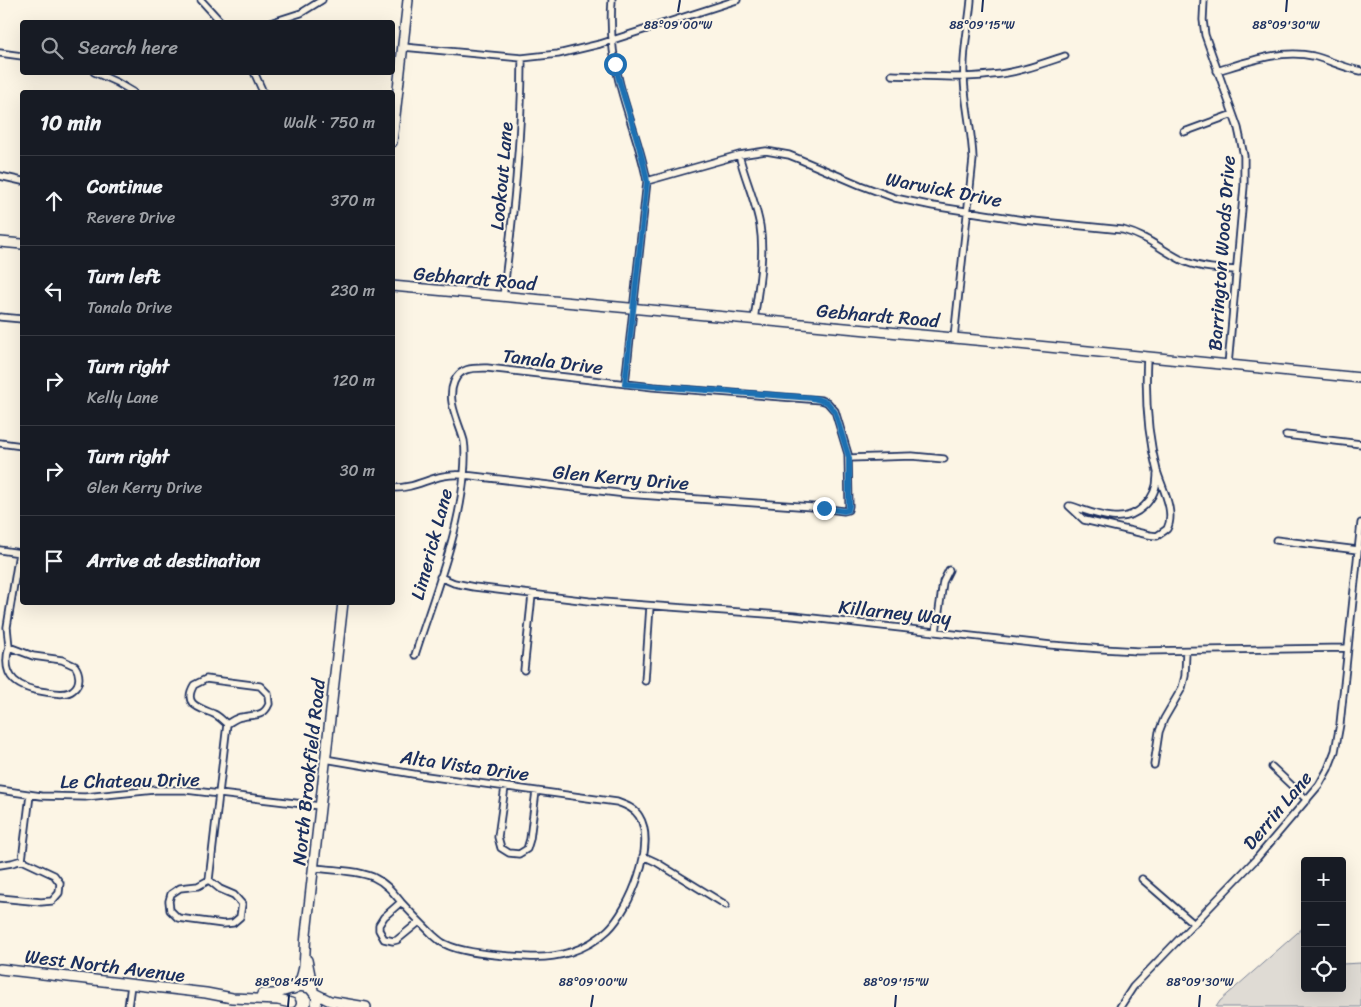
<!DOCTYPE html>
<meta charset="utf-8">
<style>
:root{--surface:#171b24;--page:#20242c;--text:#f1f3f6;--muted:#9ea1a6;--line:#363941}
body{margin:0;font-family:Sriracha,sans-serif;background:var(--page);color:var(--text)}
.controls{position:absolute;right:15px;bottom:15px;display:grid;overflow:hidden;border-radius:5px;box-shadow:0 5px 20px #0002}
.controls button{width:45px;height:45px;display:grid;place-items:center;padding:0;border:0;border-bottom:1px solid var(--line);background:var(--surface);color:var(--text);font:25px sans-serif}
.stop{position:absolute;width:15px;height:15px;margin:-11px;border:4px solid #1f6fb2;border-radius:50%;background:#fff}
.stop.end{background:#1f6fb2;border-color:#fff;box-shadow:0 1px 5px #0008}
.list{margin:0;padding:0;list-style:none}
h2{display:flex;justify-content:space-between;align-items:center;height:65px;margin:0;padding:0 20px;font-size:21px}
h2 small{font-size:16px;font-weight:400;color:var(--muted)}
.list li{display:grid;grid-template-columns:32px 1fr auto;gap:15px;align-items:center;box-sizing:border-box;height:90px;padding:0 20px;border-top:1px solid var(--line)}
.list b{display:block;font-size:19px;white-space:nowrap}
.list p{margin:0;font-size:16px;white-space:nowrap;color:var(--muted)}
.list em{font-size:16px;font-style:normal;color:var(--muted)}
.icon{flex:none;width:28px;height:28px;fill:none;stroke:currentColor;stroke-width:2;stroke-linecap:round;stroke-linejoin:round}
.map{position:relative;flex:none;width:1361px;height:1007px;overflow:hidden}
.search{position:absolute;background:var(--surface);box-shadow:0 5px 20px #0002;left:20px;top:20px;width:375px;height:55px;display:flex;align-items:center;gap:12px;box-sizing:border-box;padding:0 18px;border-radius:5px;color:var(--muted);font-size:19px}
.panel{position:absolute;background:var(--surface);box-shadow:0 5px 20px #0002;left:20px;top:90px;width:375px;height:515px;border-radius:5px}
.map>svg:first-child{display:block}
.green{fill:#dfdbd4;stroke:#7d8599}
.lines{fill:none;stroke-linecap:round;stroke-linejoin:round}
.street-casing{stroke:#1b2f5e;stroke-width:9}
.secondary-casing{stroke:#1b2f5e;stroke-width:12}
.street{stroke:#fcf5e5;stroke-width:5.5}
.secondary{stroke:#fcf5e5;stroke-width:9}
.route{stroke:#1f6fb2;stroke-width:6}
.ticks{fill:none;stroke:#1b2f5e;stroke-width:2}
.labels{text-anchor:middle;stroke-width:4;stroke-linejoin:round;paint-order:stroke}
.street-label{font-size:19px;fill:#1b2f5e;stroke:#fcf5e5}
.ticks-label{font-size:12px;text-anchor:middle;fill:#1b2f5e;stroke:#fcf5e5;stroke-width:4;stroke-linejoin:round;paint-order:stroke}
</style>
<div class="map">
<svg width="1361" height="1007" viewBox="0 0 1361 1007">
<rect width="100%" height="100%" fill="#fcf5e5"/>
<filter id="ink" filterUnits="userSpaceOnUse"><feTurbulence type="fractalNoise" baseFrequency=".02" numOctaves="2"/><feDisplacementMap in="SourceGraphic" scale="10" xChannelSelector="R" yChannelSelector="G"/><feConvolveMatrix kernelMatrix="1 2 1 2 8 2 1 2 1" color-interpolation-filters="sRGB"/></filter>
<g filter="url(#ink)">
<!-- green -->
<path class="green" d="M1305 926V988H1342V964L1361 963V1007H1216L1220 1001Z"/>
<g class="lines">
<!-- street casing -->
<g class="street-casing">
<path id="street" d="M201 0 221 22
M612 0C610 27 612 54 619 81 627 115 641 147 647 181L625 384
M1204 0 1203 20 1205 35 1238 128 1244 156V186L1228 365
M273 22 301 13 322 0
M403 47 522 58 558 54 600 44 737 0
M0 53 22 56
M1217 71C1247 62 1281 49 1313 56 1329 60 1344 68 1361 71
M94 72 116 82 133 92
M254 72 263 92
M892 75C925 76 958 79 991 75 1017 73 1041 64 1065 56
M1184 132 1233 114
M739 155C745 179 756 202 760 226 765 256 758 290 754 320
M0 176 22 181
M647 181 739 155 766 151 789 155 799 159 860 185 895 198 933 206 1023 220 1123 230C1150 237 1163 252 1186 262 1202 268 1219 269 1236 270
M503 297C513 217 522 138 522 58
M0 317 22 319
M954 338 973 159C972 131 965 105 964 78 962 51 969 26 971 0
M1286 435 1361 444
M0 443 22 446
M849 458 912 456 944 459
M392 488C419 489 434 472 464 475L626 494 812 507 844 511 848 510 849 506 848 454 835 411 827 402 821 400 653 387 487 368C474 368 460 367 454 382 446 401 459 422 464 441 466 452 465 464 464 475 459 535 433 598 415 655
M1069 506 1084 520 1149 535 1157 536 1167 529C1176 512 1162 488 1157 471 1147 433 1145 395 1147 357
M1071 506C1084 510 1098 516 1112 517 1137 520 1158 499 1157 474
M1276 540 1358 550
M0 550 20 553
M440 577 454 583 474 587 589 601 794 616 1051 645 1103 649 1138 651 1348 648
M936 632 943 582 949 570
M9 647 33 656 62 660 75 666C80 673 81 684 73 690 66 696 54 693 46 692 20 689 0 679 9 647Z
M9 647 7 627 19 553
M524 670 532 595
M206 679 260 686 268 694 269 704C263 718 254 714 242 717 237 717 232 721 227 724 223 721 219 716 214 714 200 708 182 705 194 685Z
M645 681 650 606
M1154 765 1159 732 1164 719 1182 688 1185 676 1186 651
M1272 767 1307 800
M505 787 498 837 501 848 509 853 519 854 527 849 530 839 536 791
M0 790 41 796 85 797 155 790H186L320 806
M643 856 656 862 726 905
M22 860 30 795
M0 865 12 863 22 860 54 875 60 883 59 893 52 901 41 902 0 898
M313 868C332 870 355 870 373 877 386 883 393 892 401 902 411 913 422 924 433 935 437 938 440 942 445 944 464 954 504 956 527 957 556 959 586 951 608 930 630 909 657 844 639 816 634 808 625 805 617 802L419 775 325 759
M1142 879 1194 924
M209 880 220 889 234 895 242 904 240 917 233 923 223 924 178 918 170 910 169 901 171 894 180 888 198 886Z
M209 880 227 724
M401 902 384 917 379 925V930L384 939 393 941 397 940 419 922
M128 1007 131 985
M1120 1007 1133 987 1257 858 1319 785 1328 769 1335 751 1340 724 1361 523"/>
</g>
<!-- secondary casing -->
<g class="secondary-casing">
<path id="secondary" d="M392 142 408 0
M0 242 22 244
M392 286 997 342 1361 378
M307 960 313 990
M0 969 206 993 232 998 278 1000 291 1003
M297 986C307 971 304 951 306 934L343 602
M293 989 300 986 310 988 317 997 316 1007
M262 994H274L294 988
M316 994 330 1001 366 1007"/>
</g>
<!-- street -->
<use href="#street" class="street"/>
<!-- secondary -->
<use href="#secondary" class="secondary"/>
</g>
</g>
<g class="lines" filter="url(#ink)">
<!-- route -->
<path class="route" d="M615 64C624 104 641 141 647 182L625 384 813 398 827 402 835 412 849 458V506L848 510 844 511 824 508"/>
</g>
<!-- ticks -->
<path class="ticks" d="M678 12 680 0M982 12 983 0M1286 12 1287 0M288 1007 289 995M591 1007 593 995M895 1007 896 995M1199 1007 1200 995"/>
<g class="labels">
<!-- street labels -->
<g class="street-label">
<text transform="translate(501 176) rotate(-85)" y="7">Lookout Lane</text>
<text transform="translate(944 189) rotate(11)" y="7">Warwick Drive</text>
<text transform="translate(1221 253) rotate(-86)" y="7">Barrington Woods Drive</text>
<text transform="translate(475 278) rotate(5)" y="7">Gebhardt Road</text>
<text transform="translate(878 315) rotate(5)" y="7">Gebhardt Road</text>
<text transform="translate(553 361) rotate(7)" y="7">Tanala Drive</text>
<text transform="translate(621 477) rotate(5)" y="7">Glen Kerry Drive</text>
<text transform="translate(431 544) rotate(-75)" y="7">Limerick Lane</text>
<text transform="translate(895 612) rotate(6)" y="7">Killarney Way</text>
<text transform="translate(465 765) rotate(8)" y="7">Alta Vista Drive</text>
<text transform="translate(308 772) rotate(-84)" y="7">North Brookfield Road</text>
<text transform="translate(130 780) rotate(-1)" y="7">Le Chateau Drive</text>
<text transform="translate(1277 810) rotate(-50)" y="7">Derrin Lane</text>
<text transform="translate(105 965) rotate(7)" y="7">West North Avenue</text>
</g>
</g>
<g class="ticks-label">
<text x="678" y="29">88°09'00"W</text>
<text x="982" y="29">88°09'15"W</text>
<text x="1286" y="29">88°09'30"W</text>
<text x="289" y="986">88°08'45"W</text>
<text x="593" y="986">88°09'00"W</text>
<text x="896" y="986">88°09'15"W</text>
<text x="1200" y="986">88°09'30"W</text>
</g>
</svg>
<div class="controls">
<button>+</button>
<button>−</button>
<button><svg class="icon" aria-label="locate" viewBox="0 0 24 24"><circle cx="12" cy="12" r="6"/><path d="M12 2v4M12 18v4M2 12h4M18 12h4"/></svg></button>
</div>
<div class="stop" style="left:615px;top:64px"></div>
<div class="stop end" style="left:824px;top:508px"></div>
<div class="search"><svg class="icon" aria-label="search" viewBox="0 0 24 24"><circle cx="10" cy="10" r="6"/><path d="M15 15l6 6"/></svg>Search here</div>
<section class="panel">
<h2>10 min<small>Walk · 750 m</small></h2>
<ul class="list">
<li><svg class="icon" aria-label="ahead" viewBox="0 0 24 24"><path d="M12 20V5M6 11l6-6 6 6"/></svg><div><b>Continue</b><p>Revere Drive</p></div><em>370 m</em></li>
<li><svg class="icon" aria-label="left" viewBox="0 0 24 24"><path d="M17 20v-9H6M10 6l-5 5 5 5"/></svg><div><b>Turn left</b><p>Tanala Drive</p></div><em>230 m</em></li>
<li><svg class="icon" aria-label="right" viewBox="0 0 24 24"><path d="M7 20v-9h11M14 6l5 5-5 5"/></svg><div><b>Turn right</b><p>Kelly Lane</p></div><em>120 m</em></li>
<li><svg class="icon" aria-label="right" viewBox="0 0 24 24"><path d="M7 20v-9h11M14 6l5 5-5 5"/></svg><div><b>Turn right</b><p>Glen Kerry Drive</p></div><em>30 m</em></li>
<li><svg class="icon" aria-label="arrive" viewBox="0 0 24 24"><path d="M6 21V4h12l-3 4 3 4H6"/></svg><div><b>Arrive at destination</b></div></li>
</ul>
</section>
</div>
